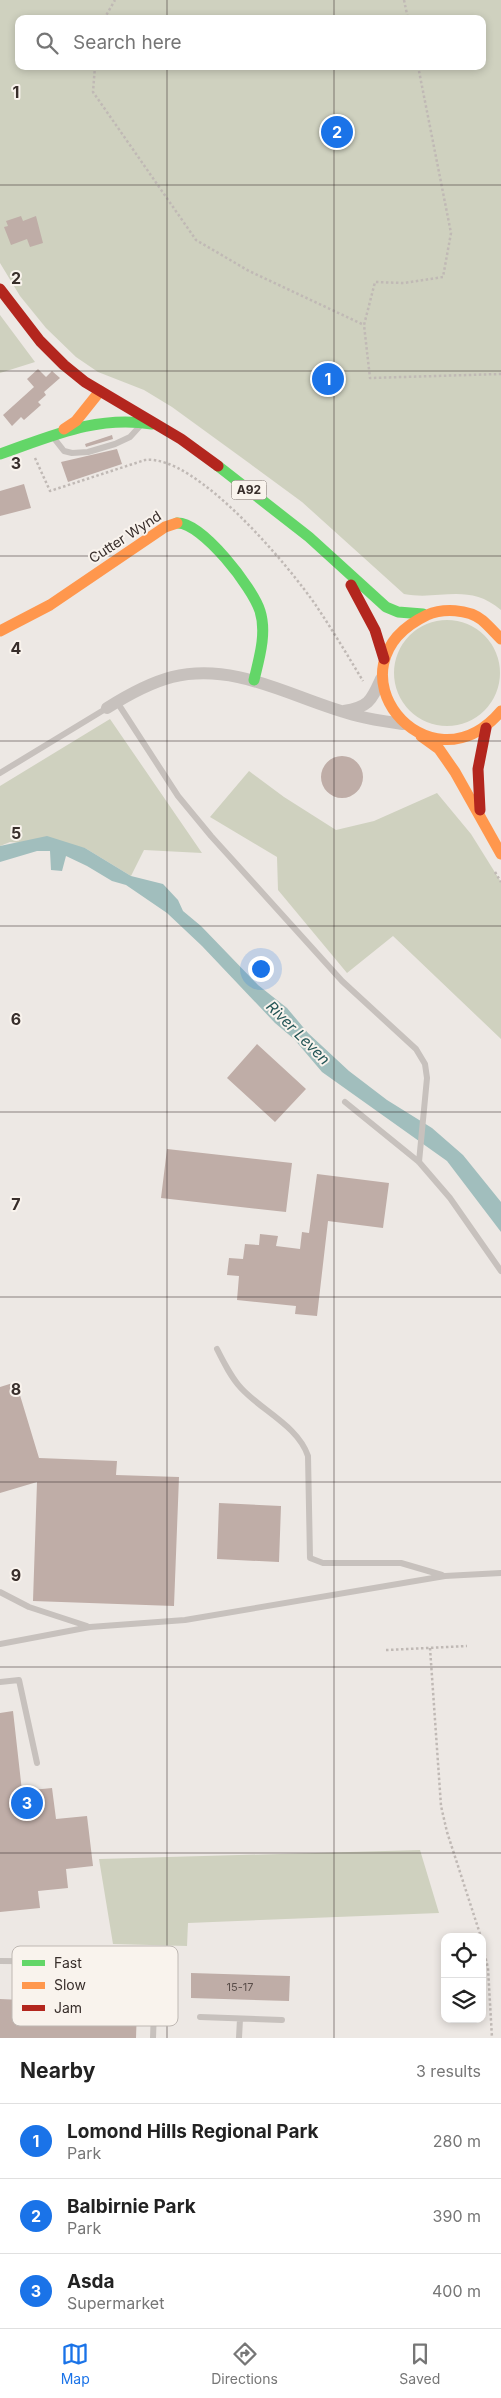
<!DOCTYPE html>
<style>
:root{--surface:#fff;--page:#f6f6f6;--text:#222;--muted:#767676;--line:#e0e0e0;--accent:#1a73e8}
body{margin:0;font-family:Inter,sans-serif;background:var(--page);color:var(--text)}
.controls{position:absolute;right:15px;bottom:15px;display:grid;overflow:hidden;border-radius:10px;box-shadow:0 2px 8px #0003}
.controls button{width:45px;height:45px;display:grid;place-items:center;padding:0;border:0;border-bottom:1px solid var(--line);background:var(--surface);color:var(--text);font:25px sans-serif}
.you{position:absolute;left:260px;top:968px;width:18px;height:18px;margin:-12px;border:4px solid #fff;border-radius:50%;background:#1a73e8;box-shadow:0 0 0 8px #1a73e833}
.badge{display:grid;place-items:center;width:32px;height:32px;border-radius:50%;background:var(--accent);color:#fff;font-size:16px;font-weight:700}
.pin{position:absolute;translate:-50% -50%;border:2px solid #fff;box-shadow:0 1px 5px #0006}
.list{margin:0;padding:0;list-style:none}
h2{display:flex;justify-content:space-between;align-items:center;height:65px;margin:0;padding:0 20px;font-size:21px}
h2 small{font-size:16px;font-weight:400;color:var(--muted)}
.list li{display:grid;grid-template-columns:32px 1fr auto;gap:15px;align-items:center;box-sizing:border-box;height:75px;padding:0 20px;border-top:1px solid var(--line)}
.list b{display:block;font-size:19px;white-space:nowrap}
.list p{margin:0;font-size:16px;white-space:nowrap;color:var(--muted)}
.list em{font-size:16px;font-style:normal;color:var(--muted)}
.icon{flex:none;width:28px;height:28px;fill:none;stroke:currentColor;stroke-width:2;stroke-linecap:round;stroke-linejoin:round}
.map{position:relative;flex:none;width:501px;height:2038px;overflow:hidden}
.search{position:absolute;background:var(--surface);box-shadow:0 2px 8px #0003;left:15px;right:15px;top:15px;height:55px;display:flex;align-items:center;gap:12px;box-sizing:border-box;padding:0 18px;border-radius:10px;color:var(--muted);font-size:19px}
.sheet{height:290px;background:var(--surface)}
nav{display:flex;justify-content:space-around;align-items:center;box-sizing:border-box;height:70px;border-top:1px solid var(--line);background:var(--surface);font-size:14px;color:var(--muted)}
nav a{display:grid;justify-items:center;gap:2px}
nav .on{color:var(--accent)}
.map>svg:first-child{display:block}
.green{fill:#cfd1bf;fill-rule:evenodd}
.water{fill:#a1bebd}
.building{fill:#bfada7}
.lines{fill:none;stroke-linecap:round;stroke-linejoin:round}
.path{stroke:#c0b9b5;stroke-width:2.5;stroke-dasharray:2.5 2.5;stroke-linecap:butt}
.lane{stroke:#c7c1bd;stroke-width:6}
.street{stroke:#c7c1bd;stroke-width:12}
.fast{stroke:#63d668;stroke-width:11}
.slow{stroke:#ff974d;stroke-width:11}
.jam{stroke:#b3261e;stroke-width:11}
.grid{fill:none;stroke:#382e2b;stroke-width:1;stroke-opacity:0.55}
.labels{text-anchor:middle;stroke-width:4;stroke-linejoin:round;paint-order:stroke}
.number-label{font-size:11px;fill:#5a4e4a}
.shield{fill:#f9f3ed;stroke:#726965;stroke-width:1}
.shield-label{font-size:12px;font-weight:bold;fill:#382e2b}
.street-label{font-size:14px;fill:#382e2b;stroke:#f9f3ed}
.water-label{font-size:15px;font-style:italic;fill:#235556;stroke:#f9f3ed}
.key{fill:#f9f3ed;stroke:#bfb8b3;stroke-width:1}
.key-label{font-size:14px;fill:#382e2b}
.grid-label{font-size:16px;text-anchor:middle;font-weight:bold;fill:#382e2b;stroke:#f9f3ed;stroke-width:4;stroke-linejoin:round;paint-order:stroke}
</style>
<div class="map">
<svg width="501" height="2038" viewBox="0 0 501 2038">
<rect width="100%" height="100%" fill="#ede8e4"/>
<!-- green -->
<path class="green" d="M0 0H501V610C468 582 439 601 404 594L302 502 249 463 172 407 144 390 98 372 76 357 46 328 20 296 0 263ZM19 19H482V66H19Z
M0 315 35 362 0 373Z
M394 673a53 53 0 1 1 106 0a53 53 0 1 1-106 0Z
M110 719 202 853 144 850 131 876 85 848 10 842 0 846V786Z
M249 771 284 797 336 830 374 821 437 793 471 834 501 882V1039L393 936 347 973 278 890 277 857 210 817Z
M420 1850 439 1913 188 1923 187 1946 113 1944 99 1859Z"/>
<!-- water -->
<path class="water" d="M47 836 85 848 131 876 163 884 178 900 183 911 201 926 258 985 287 1008 308 1033 349 1071 387 1100 432 1128 463 1155 501 1202V1232L447 1161 322 1072 294 1039 275 1023 202 946 167 913 126 885 112 881 87 866 66 856 62 871 51 870 50 851H37L0 862V846Z"/>
<!-- building -->
<path class="building" d="M21 216 23 221 36 216 43 243 30 247 27 239 11 245 4 227 8 226 6 221Z
M38 369 46 377 52 371 60 378 44 392 46 395 38 402 41 405 24 420 21 417 12 426 3 415 34 387 27 379Z
M112 435 113 439 86 447 85 444Z
M117 449 122 464 68 482 61 462Z
M24 484 31 508 0 516V491Z
M321 777a21 21 0 1 1 42 0a21 21 0 1 1-42 0Z
M257 1044 306 1089 275 1122 227 1078Z
M167 1149 292 1163 286 1212 161 1198Z
M317 1174 389 1183 383 1228 328 1221 317 1316 295 1314 296 1306 237 1300 239 1276 227 1275 229 1258 243 1259 245 1244 259 1245 260 1234 278 1236 276 1246 300 1249 302 1232 309 1233Z
M16 1382 39 1458 117 1461 116 1475 179 1477 174 1606 33 1601 37 1482 0 1493V1387Z
M219 1503 281 1506 279 1562 217 1559Z
M13 1711 22 1791 52 1788 56 1819 87 1816 93 1866 66 1869 68 1888 38 1891 40 1908 0 1912V1713Z
M191 1973 290 1976 289 2001 191 1998Z
M23 1988 55 1989V2007L137 2009 136 2038H0V1999L22 2000Z"/>
<g class="lines">
<!-- path -->
<path class="path" d="M404 0 408 19
M104 19 115 0
M95 66 93 92 196 240 249 271 364 325
M418 66 451 233 443 277 404 283 375 282 364 325 370 378 501 374
M35 458 50 491 145 460C196 454 290 567 317 607 333 631 348 656 363 681
M495 872 501 882
M430 1648 441 1806 447 1832 481 1937
M386 1650 467 1646
M482 1944 488 1968 492 2038"/>
<!-- lane -->
<path class="lane" d="M53 437 64 451 72 453 88 452 115 444 130 437 140 426
M117 702 178 796 211 836 342 981 416 1049 425 1064 427 1078 419 1162
M0 773 107 708
M345 1102 419 1162 450 1198 501 1271
M217 1349C224 1363 231 1377 241 1388 262 1411 298 1426 308 1456L310 1558 323 1563H401L442 1575
M0 1592 29 1607 87 1626
M0 1644 90 1627 185 1620 445 1576 501 1573
M0 1682 19 1680 37 1763
M0 1961 127 1962
M200 2017 282 2020
M153 2038 154 2011
M239 2038 240 2019"/>
<!-- street -->
<path class="street" d="M107 708C126 696 149 683 172 677 239 661 296 701 358 716 373 720 389 722 403 724
M344 711C369 707 371 701 381 679"/>
<!-- fast -->
<path class="fast" d="M0 454C52 436 96 415 152 424
M218 466 309 537 386 607 398 612 423 614
M177 523C202 522 253 588 260 611 267 633 259 659 254 680"/>
<!-- slow -->
<path class="slow" d="M64 429 76 421 100 391
M0 631 50 605 165 527 177 523
M501 639C495 633 489 626 482 620 468 609 443 608 427 615 321 666 428 797 501 711
M421 736 439 749 455 772 501 854"/>
<!-- jam -->
<path class="jam" d="M0 289 40 341 64 365 85 382 181 439 218 466
M351 585 375 630 384 659
M480 810 478 769 486 728"/>
</g>
<!-- grid -->
<path class="grid" d="M167 0V19M334 0V19M167 66V2038M334 66V2038M0 185H501M0 371H501M0 556H501M0 741H501M0 926H501M0 1112H501M0 1297H501M0 1482H501M0 1667H501M0 1853H501"/>
<g class="labels">
<!-- number labels -->
<g class="number-label">
<text x="240" y="1991">15-17</text>
</g>
<!-- shield labels -->
<rect class="shield" x="231.5" y="480.5" width="35" height="19" rx="4"/>
<g class="shield-label">
<text x="249" y="494">A92</text>
</g>
<!-- street labels -->
<g class="street-label">
<text transform="translate(125 537) rotate(-33)" y="5">Cutter Wynd</text>
</g>
<!-- water labels -->
<g class="water-label">
<text transform="translate(298 1033) rotate(45)" y="5">River Leven</text>
</g>
</g>
<!-- legend -->
<rect x="12" y="1946" width="166" height="80" rx="8" class="key"/>
<rect x="22" y="1960" width="23" height="6" fill="#63d668"/>
<rect x="22" y="1982" width="23" height="7" fill="#ff974d"/>
<rect x="22" y="2005" width="23" height="6" fill="#b3261e"/>
<g class="key-label">
<text x="54" y="1968">Fast</text>
<text x="54" y="1990">Slow</text>
<text x="54" y="2013">Jam</text>
</g>
<g class="grid-label">
<text x="16" y="98">1</text>
<text x="16" y="284">2</text>
<text x="16" y="469">3</text>
<text x="16" y="654">4</text>
<text x="16" y="839">5</text>
<text x="16" y="1025">6</text>
<text x="16" y="1210">7</text>
<text x="16" y="1395">8</text>
<text x="16" y="1581">9</text>
</g>
</svg>
<div class="controls">
<button><svg class="icon" aria-label="locate" viewBox="0 0 24 24"><circle cx="12" cy="12" r="6"/><path d="M12 2v4M12 18v4M2 12h4M18 12h4"/></svg></button>
<button><svg class="icon" aria-label="layers" viewBox="0 0 24 24"><path d="M12 4l9 5-9 5-9-5zM3 14l9 5 9-5"/></svg></button>
</div>
<div class="you"></div>
<div class="pin badge" style="left:328px;top:379px">1</div>
<div class="pin badge" style="left:337px;top:132px">2</div>
<div class="pin badge" style="left:27px;top:1803px">3</div>
<div class="search"><svg class="icon" aria-label="search" viewBox="0 0 24 24"><circle cx="10" cy="10" r="6"/><path d="M15 15l6 6"/></svg>Search here</div>
</div>
<section class="sheet">
<h2>Nearby<small>3 results</small></h2>
<ul class="list">
<li><span class="badge">1</span><div><b>Lomond Hills Regional Park</b><p>Park</p></div><em>280 m</em></li>
<li><span class="badge">2</span><div><b>Balbirnie Park</b><p>Park</p></div><em>390 m</em></li>
<li><span class="badge">3</span><div><b>Asda</b><p>Supermarket</p></div><em>400 m</em></li>
</ul>
</section>
<nav>
<a class="on"><svg class="icon" aria-label="map" viewBox="0 0 24 24"><path d="M3 6l6-2 6 2 6-2v14l-6 2-6-2-6 2zM9 4v14M15 6v14"/></svg>Map</a>
<a><svg class="icon" aria-label="directions" viewBox="0 0 24 24"><path d="M12 3l9 9-9 9-9-9zM9 14v-3h6M13 9l2 2-2 2"/></svg>Directions</a>
<a><svg class="icon" aria-label="saved" viewBox="0 0 24 24"><path d="M7 4h10v16l-5-4-5 4z"/></svg>Saved</a>
</nav>
